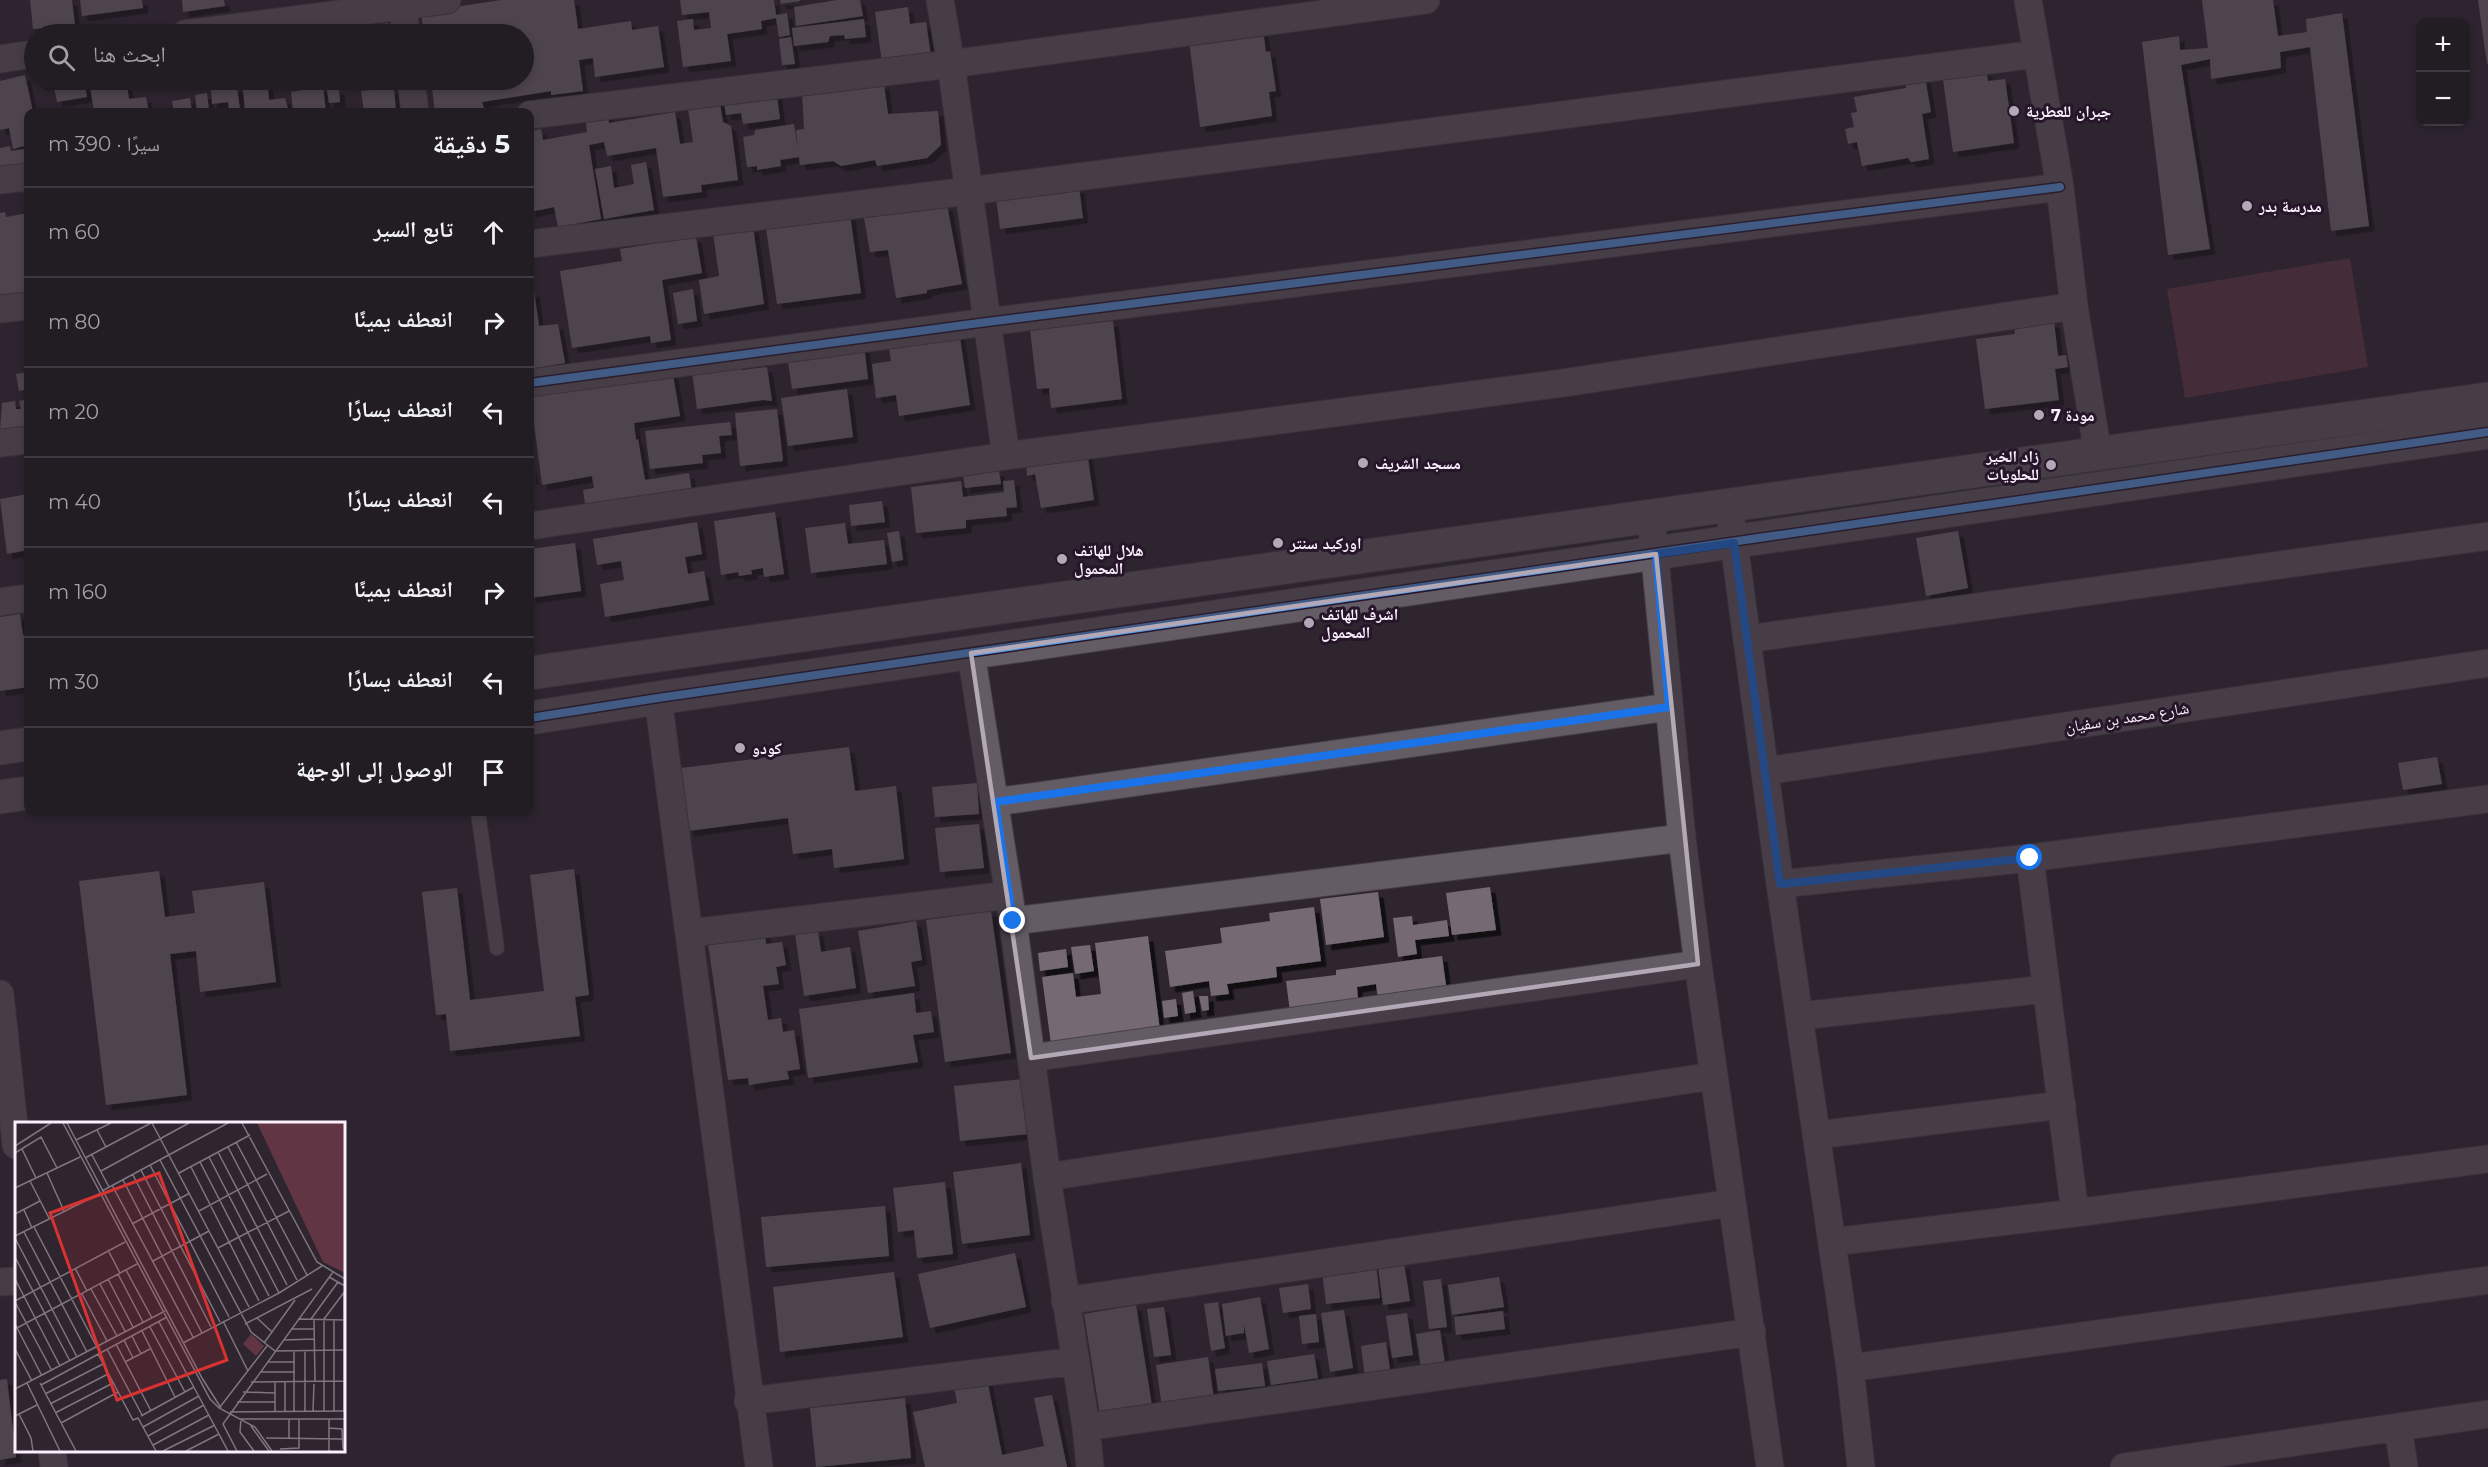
<!DOCTYPE html>
<html lang="ar">
<meta charset="utf-8">
<style>
:root{--surface:#221c23;--page:#2a252b;--text:#f1f3f6;--muted:#a2a1a6;--line:#3f3a41}
body{margin:0;font-family:Montserrat,"Noto Naskh Arabic",sans-serif;background:var(--page);color:var(--text);direction:rtl}
.controls{position:absolute;right:18px;top:18px;display:grid;overflow:hidden;border-radius:12px;box-shadow:0 3px 9px #0003}
.controls button{width:54px;height:54px;display:grid;place-items:center;padding:0;border:0;border-bottom:2px solid var(--line);background:var(--surface);color:var(--text);font:30px sans-serif}
.stop{position:absolute;width:18px;height:18px;margin:-14px;border:4px solid #1a73e8;border-radius:50%;background:#fff}
.stop.end{background:#1a73e8;border-color:#fff;box-shadow:0 2px 6px #0008}
.list{margin:0;padding:0;list-style:none}
h2{display:flex;justify-content:space-between;align-items:center;height:78px;margin:0;padding:0 24px;font-size:26px}
h2 small{font-size:20px;font-weight:400;color:var(--muted)}
.list li{display:grid;grid-template-columns:39px 1fr auto;gap:18px;align-items:center;box-sizing:border-box;height:90px;padding:0 24px;border-top:2px solid var(--line)}
.list b{display:block;font-size:22px;white-space:nowrap}
.list em{font-size:20px;font-style:normal;color:var(--muted)}
.icon{flex:none;width:33px;height:33px;fill:none;stroke:currentColor;stroke-width:2;stroke-linecap:round;stroke-linejoin:round}
.map{position:relative;flex:none;width:2488px;height:1467px;overflow:hidden;direction:ltr}
.search{position:absolute;background:var(--surface);box-shadow:0 3px 9px #0003;left:24px;top:24px;width:510px;height:66px;display:flex;align-items:center;gap:15px;box-sizing:border-box;padding:0 21px;border-radius:33px;color:var(--muted);font-size:22px}
.panel{position:absolute;background:var(--surface);box-shadow:0 3px 9px #0003;left:24px;top:108px;width:510px;height:708px;border-radius:12px;direction:rtl}
.map>svg:first-child{display:block}
.green{fill:#613543}
.building{fill:#746b73;filter:url(#shadow)}
.lines{fill:none;stroke-linecap:round;stroke-linejoin:round}
.service-casing{stroke:#474049;stroke-width:16}
.minor-casing{stroke:#474049;stroke-width:29}
.tertiary-casing{stroke:#474049;stroke-width:35}
.service{stroke:#645c65;stroke-width:14}
.minor{stroke:#645c65;stroke-width:27}
.tertiary{stroke:#645c65;stroke-width:33}
.cycleway-casing{stroke:#27162a;stroke-width:11}
.cycleway{stroke:#5a9eea;stroke-width:8}
.route{stroke:#1a73e8;stroke-width:8}
.marked{fill:none;stroke:#b3a8b5;stroke-width:4.5;stroke-linejoin:round}
.poi-dot{fill:#b3a8b5;stroke:#27162a;stroke-width:2}
.labels{text-anchor:middle;stroke-width:6;stroke-linejoin:round;paint-order:stroke}
.poi-label{font-size:16px;font-weight:bold;fill:#fbeffd;stroke:#27162a;text-anchor:start}
.street-label{font-size:16px;fill:#fbeffd;stroke:#27162a}
.inset-road{fill:none;stroke:#807681;stroke-width:1.5}
.view{fill:#d83233;fill-opacity:0.15;stroke:#d83233;stroke-width:3}
.inset-edge{fill:none;stroke:#fbeffd;stroke-width:3}
</style>
<div class="map">
<svg width="2488" height="1467" viewBox="0 0 2488 1467">
<defs>
<filter id="shadow"><feDropShadow dx="5.5" dy="5.5" stdDeviation="0" flood-color="#0009"/></filter>
</defs>
<rect width="100%" height="100%" fill="#2e252f"/>
<!-- green -->
<path class="green" d="M2350 258 2368 367 2185 398 2167 289Z"/>
<!-- building -->
<path class="building" d="M30 0H72L75 26 33 29Z
M80 0H142L143 8 82 16Z
M182 0H224L225 6 183 12Z
M501 0H574L578 29 631 21 632 30 658 26 664 67 595 77 593 58 579 60 583 91 551 95V91L482 102 484 108 435 112 431 80H524V34H424L421 12Z
M680 0H774L776 15 787 13 790 35 779 37 776 18 761 21 762 29 727 34 731 61 683 67 677 21 693 19 694 30 711 28 709 12 682 15Z
M780 0H800V1L781 4Z
M837 0H860L863 16 796 26 794 7Z
M2202 0H2273L2278 36 2307 32 2306 19 2342 13 2369 226 2331 231 2310 47 2280 52 2281 68 2211 79 2210 59 2181 65 2210 249 2168 255 2142 42 2179 36 2180 50 2208 48Z
M2478 0H2488V63L2487 64Z
M908 7 910 24 926 22 931 56 882 63 875 12Z
M864 19 866 37 845 39 844 35 830 36 828 42 794 46 792 28Z
M388 23 390 34H344L343 29Z
M1263 31 1266 52 1270 51 1276 91 1269 92 1272 116 1200 127 1189 41Z
M791 37 795 64 782 65 779 39Z
M1986 71 1988 81 2005 79 2014 143 1953 152 1942 72Z
M25 75 33 112H28V123L25 124 28 145 13 149 9 128 0 130V81Z
M1925 77 1931 112 1922 114 1929 159 1911 162 1908 158 1862 166 1857 142 1848 144 1845 129 1854 127 1851 113 1857 112 1854 97 1906 88V81Z
M39 80H84L87 97 57 102 53 83 40 85Z
M89 80H126L129 99 146 97 149 112H94Z
M218 80H228L229 88 237 87 240 110H245L242 80H267L269 100 285 98 289 112H197L195 95 207 93 209 111 229 109 228 102 212 104 211 88 219 87Z
M775 82 780 119 743 124 741 113 726 115 722 89Z
M884 84 888 114 938 111 941 145 927 158 877 166 875 160 841 166 833 161 800 165 799 157 780 160 781 166 757 170V166L747 167 743 137 754 135 755 130 794 124 798 150 796 130 804 129 802 93Z
M323 87 326 112H293L291 92Z
M394 88 396 112H364L361 91Z
M339 89 340 102 329 103 327 90Z
M190 98 192 112H174L172 101Z
M719 98 723 122 731 126 738 180 701 185 702 192 663 197 656 148 607 156 604 142 589 145 601 219 558 227 554 207 530 212V131L541 129 543 140 587 132 585 114 607 110 609 123 675 112 680 144 693 142 687 102Z
M10 146 11 151 25 149 28 171 0 176V148Z
M646 162 654 210 604 219 595 169 611 166 614 188 634 184 631 165Z
M1079 187 1083 218 1000 229 996 198Z
M947 205 962 284 927 290V293L896 298 888 250 870 252 864 218Z
M5 212 6 217 28 213V248H26L28 293 0 296V213Z
M850 215 861 293 777 304 766 228Z
M753 227 764 304 704 314 699 280 719 276 713 233Z
M696 237 702 273 662 280 671 340 651 343 650 336 572 348 560 271 622 261 620 249Z
M693 289 697 321 678 324 673 293Z
M534 291 539 326 558 324 565 363 530 369V292Z
M1113 321 1122 399 1051 408 1049 388 1037 389 1030 330Z
M2054 322 2058 356 2066 355 2068 367 2055 369 2059 400 1985 409 1976 339 2015 334 2014 327Z
M959 331 970 405 899 416 896 395 876 398 872 364 891 361 888 342Z
M864 345 868 379 792 389 787 355Z
M741 365 742 370 767 367 772 401 763 400 697 409 692 372Z
M672 369 680 416 634 423 636 440 638 439 645 480 689 473 693 498 587 516 583 490 594 488 592 476 542 485 530 393Z
M28 372V389L19 391 16 374Z
M847 389 853 437 788 446 781 398Z
M28 399V427L0 431 2 403 15 401 16 409H21L19 401Z
M777 409 783 461 740 466 735 413Z
M730 422 732 435 719 436 721 453 702 455 703 463 650 469 645 431Z
M1087 452 1094 500 1041 508 1035 474 1027 476 1026 462Z
M530 464 533 479H530Z
M999 471 1001 484 965 488 963 475Z
M1014 480 1017 507 1006 508 1007 516 966 520V528L916 533 911 487 961 481 963 497 1004 492 1003 481Z
M28 494V550L7 554 0 499Z
M882 501 885 522 851 526 849 505Z
M775 512 784 574 764 577 763 568 751 570 752 574 739 576 738 572 721 575 714 521Z
M697 522 702 554 685 557 688 574 704 571 709 600 605 617 600 584 624 580 621 561 597 565 593 539Z
M845 523 848 544 884 540 887 564 811 573 805 528Z
M899 531 903 560 892 562 887 533Z
M1958 531 1968 588 1926 596 1916 538Z
M575 543 581 591 530 598V549Z
M20 614 23 635 28 634V687L0 691V617Z
M849 747 855 791 896 786 904 859 834 868 832 849 793 854 788 818 688 831 681 768Z
M2437 757 2442 784 2403 790 2398 763Z
M977 783 979 814 935 817 932 787Z
M979 824 984 868 940 872 935 828Z
M574 869 589 995 575 997 580 1036 450 1051 446 1014 436 1015 422 892 457 888 470 1000 544 991 530 875Z
M159 871 165 917 195 913 192 891 264 882 276 982 200 992 196 951 170 954 187 1095 106 1105 79 881Z
M1490 887 1496 930 1452 935 1446 893Z
M1378 892 1384 937 1326 945 1320 899Z
M1314 907 1321 961 1276 967 1277 977 1227 984 1229 994 1211 996 1209 981 1170 987 1165 951 1222 943 1220 928 1270 921 1269 913Z
M991 911 1011 1053 945 1062 926 920Z
M1412 916 1413 925 1447 920 1449 936 1415 940 1417 954 1398 957 1393 918Z
M916 921 922 960 911 962 915 986 868 993 858 931Z
M764 927 766 944 782 942 786 965 776 967 779 984 763 986 768 1020 781 1018 783 1032 794 1030 800 1069 787 1071 789 1079 749 1085 748 1078 728 1080 708 944Z
M818 931 821 952 850 947 856 988 804 996 795 934Z
M1148 936 1161 1038 1052 1052 1042 977 1073 973 1076 997 1101 994 1095 943Z
M1090 945 1094 971 1075 974 1071 947Z
M1066 949 1068 967 1040 971 1038 953Z
M1442 956 1448 999 1379 1008 1376 984 1357 987 1359 1011 1291 1020 1286 981 1336 975V970Z
M1193 991 1196 1012 1185 1014 1182 993Z
M914 993 916 1013 931 1011 934 1032 913 1035 918 1062 808 1078 799 1009Z
M1199 996H1208L1209 1010 1202 1011Z
M1176 999 1178 1016 1164 1018 1162 1001Z
M1023 1079 1029 1134 960 1141 954 1086Z
M1021 1163 1030 1235 962 1244 953 1172Z
M945 1182 953 1254 917 1258 914 1230 898 1232 893 1188Z
M885 1206 889 1256 766 1267 761 1217Z
M1015 1253 1026 1307 930 1328 918 1274Z
M1375 1256 1380 1298 1326 1304 1321 1263Z
M1404 1263 1410 1301 1383 1305 1378 1267Z
M894 1272 903 1337 780 1352 773 1287Z
M1499 1277 1504 1307 1452 1315 1448 1285Z
M1441 1279 1447 1327 1429 1329 1423 1281Z
M1308 1284 1311 1309 1283 1313 1279 1288Z
M1260 1297 1269 1349 1249 1353 1244 1324V1333L1226 1336 1222 1304Z
M1218 1302 1225 1348 1211 1351 1204 1304Z
M1136 1305 1152 1406 1100 1415 1084 1314Z
M1164 1307 1171 1355 1154 1357 1147 1309Z
M1344 1310 1353 1368 1330 1372 1321 1313Z
M1503 1311 1505 1329 1456 1335 1454 1317Z
M1407 1313 1413 1355 1392 1358 1386 1316Z
M1316 1314 1319 1342 1302 1344 1299 1316Z
M1440 1330 1446 1370 1422 1374 1416 1334Z
M1386 1342 1393 1391 1367 1394 1361 1346Z
M1314 1354 1318 1378 1271 1385 1267 1361Z
M1208 1357 1215 1406 1163 1414 1156 1365Z
M1262 1363 1265 1386 1218 1391 1215 1369Z
M7 1379 16 1457 0 1460V1380Z
M987 1379 1002 1455 1044 1446 1034 1398 1052 1395 1067 1467H925L913 1412 957 1403 954 1386Z
M905 1398 911 1458 816 1467 810 1408Z"/>
<g class="lines">
<!-- service casing -->
<g class="service-casing">
<path id="service" d="M478 812 497 948"/>
</g>
<!-- minor casing -->
<g class="minor-casing">
<path id="minor" d="M402 0 406 34
M940 0 951 64 1006 456
M2028 0 2060 187 2074 306 2098 454
M185 34 447 0
M0 59 34 54
M411 80 415 112
M530 115 951 64 1426 0
M0 180 28 177
M530 244 969 191 2037 54
M0 309 28 306
M530 383 987 322 2060 187
M0 443 28 440
M1729 506 1780 884 1850 1368 1861 1467
M1651 517 1682 838 1698 964 1770 1467
M530 526 1006 456 1563 383 2074 306
M0 602 28 598
M1747 639 2488 536
M971 653 1013 921 1047 1177 1086 1427 1090 1467
M658 698 759 1467
M1765 771 2488 663
M995 802 1669 707
M2030 858 2075 1213
M1780 884 2030 858 2488 799
M1013 921 1682 838
M690 933 1009 895
M0 994 16 1145
M1800 1016 2046 989
M1031 1058 1698 964
M1817 1135 2062 1105
M1047 1177 1713 1076
M1832 1242 2075 1213 2488 1159
M0 1282 16 1281
M1065 1301 1732 1203
M1850 1368 2488 1280
M748 1401 1076 1361
M1086 1427 1752 1332
M2398 1427 2404 1467
M52 1450 54 1467
M2124 1467 2488 1414"/>
</g>
<!-- tertiary casing -->
<g class="tertiary-casing">
<path id="tertiary" d="M530 673 2488 399
M530 718 658 698 2488 432
M0 748 28 744
M0 797 28 793"/>
</g>
<!-- service -->
<use href="#service" class="service"/>
<!-- minor -->
<use href="#minor" class="minor"/>
<!-- tertiary -->
<use href="#tertiary" class="tertiary"/>
<!-- cycleway casing -->
<g class="cycleway-casing">
<path id="cycleway" d="M530 383 987 322 2060 187
M530 718 658 698 2488 432"/>
</g>
<!-- cycleway -->
<use href="#cycleway" class="cycleway"/>
</g>
<g class="lines">
<!-- route -->
<path class="route" d="M1013 921 995 802 1669 707 1656 554 1734 543 1780 884 2030 858"/>
</g>
<!-- marked area -->
<path d="M0 0H2488V1467H0ZM1656 554 1698 964 1031 1058 971 653Z" fill="#2e252f" fill-opacity=".55" fill-rule="evenodd"/>
<path class="marked" d="M1656 554 1698 964 1031 1058 971 653Z"/>
<!-- markers -->
<g class="poi-dot">
<circle cx="2014" cy="111" r="6"/>
<circle cx="2247" cy="206" r="6"/>
<circle cx="2039" cy="415" r="6"/>
<circle cx="1363" cy="463" r="6"/>
<circle cx="2051" cy="465" r="6"/>
<circle cx="1278" cy="543" r="6"/>
<circle cx="1062" cy="559" r="6"/>
<circle cx="1309" cy="623" r="6"/>
<circle cx="740" cy="748" r="6"/>
</g>
<g class="labels">
<!-- poi labels -->
<g class="poi-label">
<text x="2026" y="117">جبران للعطرية</text>
<text x="2259" y="212">مدرسة بدر</text>
<text x="2051" y="421">مودة 7</text>
<text x="2039" y="462" text-anchor="end">زاد الخير<tspan x="2039" dy="18">للحلويات</tspan></text>
<text x="1375" y="469">مسجد الشريف</text>
<text x="1290" y="549">اوركيد سنتر</text>
<text x="1074" y="556">هلال للهاتف<tspan x="1074" dy="18">المحمول</tspan></text>
<text x="1321" y="620">اشرف للهاتف<tspan x="1321" dy="18">المحمول</tspan></text>
<text x="752" y="754">كودو</text>
</g>
<!-- street labels -->
<g class="street-label">
<text transform="translate(2127 717) rotate(-9)" y="6">شارع محمد بن سفيان</text>
</g>
</g>
<!-- overview -->
<g transform="translate(15 1122)">
<rect width="330" height="330" fill="#2e252f"/>
<path d="M242 1H330V151L308 140ZM236 212 249 224 241 234 228 222Z" fill="#613543"/>
<path class="inset-road" d="M48 1 195 277 204 286 240 305 257 329M52 1 187 256 206 286M137 1 234 185M227 1 302 140 330 157M82 8 91 25M61 18 96 1M221 20 292 153M0 24 36 1M213 25 282 158M7 27 21 56M203 30 272 163M0 31 26 15 42 46M77 33 94 65M194 35 264 171M70 36 136 1M145 38 236 210 260 229 330 228M185 40 254 174M135 43 214 195M176 45 244 179M126 48 205 200M86 49 174 1M32 51 49 89M164 51 235 13M118 53 196 205M108 58 187 211M15 59 34 96M97 63 178 215M0 66 65 35M87 69 213 1M9 88 17 106M184 89 252 52M0 92 25 79M117 102 175 71M19 105 85 231M9 110 72 230M0 114 84 72M0 116 62 235M203 126 274 89M93 128 105 151M0 135 55 239M138 139 194 109M60 146 72 169M111 148 137 196M103 152 128 200M314 155 330 164M0 157 45 244M93 157 118 205M85 162 110 209M76 167 102 214M67 172 92 219M329 172V289M0 179 110 120M0 180 37 249M242 196 257 210M283 197 330 198M296 197 323 160M299 197 300 259M319 198V289M208 199 233 249M144 200 213 329M0 202 27 254M230 202 297 167M135 205 170 270M0 207 122 142M276 207H299M127 209 160 275M117 214 126 232M109 218 118 236M269 218 299 217M168 221 264 171 307 144M249 221 280 178M101 222 136 289M0 227 17 259M92 227 127 293M279 229V290M290 229V290M83 232 118 298 123 296 141 329M110 240 135 227M252 240H280M245 250H280M236 260 329 259M260 260V290M12 261 45 329M25 261 61 329M26 263 152 195M0 267 150 189M228 270 260 271M30 272 88 242M222 280H260M35 282 93 252M205 285 252 224M298 289 299 262M309 289V197L330 169M215 290 330 289M270 290V260M40 291 98 261M4 292 16 316 18 329M0 294 22 283M126 294 179 265M46 301 103 270M236 304 254 329M128 305 184 274M314 306 327 307 328 327M133 314 189 283M251 316 327 317M274 316V297M138 323 194 293M265 327 284 326V297M148 329 200 303M171 329 204 312M222 329 208 302 318 150M239 329 225 310 226 297H330M314 329V297"/>
<path class="view" d="M144 51 212 238 102 278 35 91Z"/>
<rect width="330" height="330" class="inset-edge"/>
</g>
</svg>
<div class="controls">
<button>+</button>
<button>−</button>
</div>
<div class="stop" style="left:2030px;top:858px"></div>
<div class="stop end" style="left:1013px;top:921px"></div>
<div class="search"><svg class="icon" aria-label="search" viewBox="0 0 24 24"><circle cx="10" cy="10" r="6"/><path d="M15 15l6 6"/></svg>ابحث هنا</div>
<section class="panel">
<h2>5 دقيقة<small>سيرًا · 390 m</small></h2>
<ul class="list">
<li><svg class="icon" aria-label="ahead" viewBox="0 0 24 24"><path d="M12 20V5M6 11l6-6 6 6"/></svg><div><b>تابع السير</b></div><em>60 m</em></li>
<li><svg class="icon" aria-label="right" viewBox="0 0 24 24"><path d="M7 20v-9h11M14 6l5 5-5 5"/></svg><div><b>انعطف يمينًا</b></div><em>80 m</em></li>
<li><svg class="icon" aria-label="left" viewBox="0 0 24 24"><path d="M17 20v-9H6M10 6l-5 5 5 5"/></svg><div><b>انعطف يسارًا</b></div><em>20 m</em></li>
<li><svg class="icon" aria-label="left" viewBox="0 0 24 24"><path d="M17 20v-9H6M10 6l-5 5 5 5"/></svg><div><b>انعطف يسارًا</b></div><em>40 m</em></li>
<li><svg class="icon" aria-label="right" viewBox="0 0 24 24"><path d="M7 20v-9h11M14 6l5 5-5 5"/></svg><div><b>انعطف يمينًا</b></div><em>160 m</em></li>
<li><svg class="icon" aria-label="left" viewBox="0 0 24 24"><path d="M17 20v-9H6M10 6l-5 5 5 5"/></svg><div><b>انعطف يسارًا</b></div><em>30 m</em></li>
<li><svg class="icon" aria-label="arrive" viewBox="0 0 24 24"><path d="M6 21V4h12l-3 4 3 4H6"/></svg><div><b>الوصول إلى الوجهة</b></div></li>
</ul>
</section>
</div>
